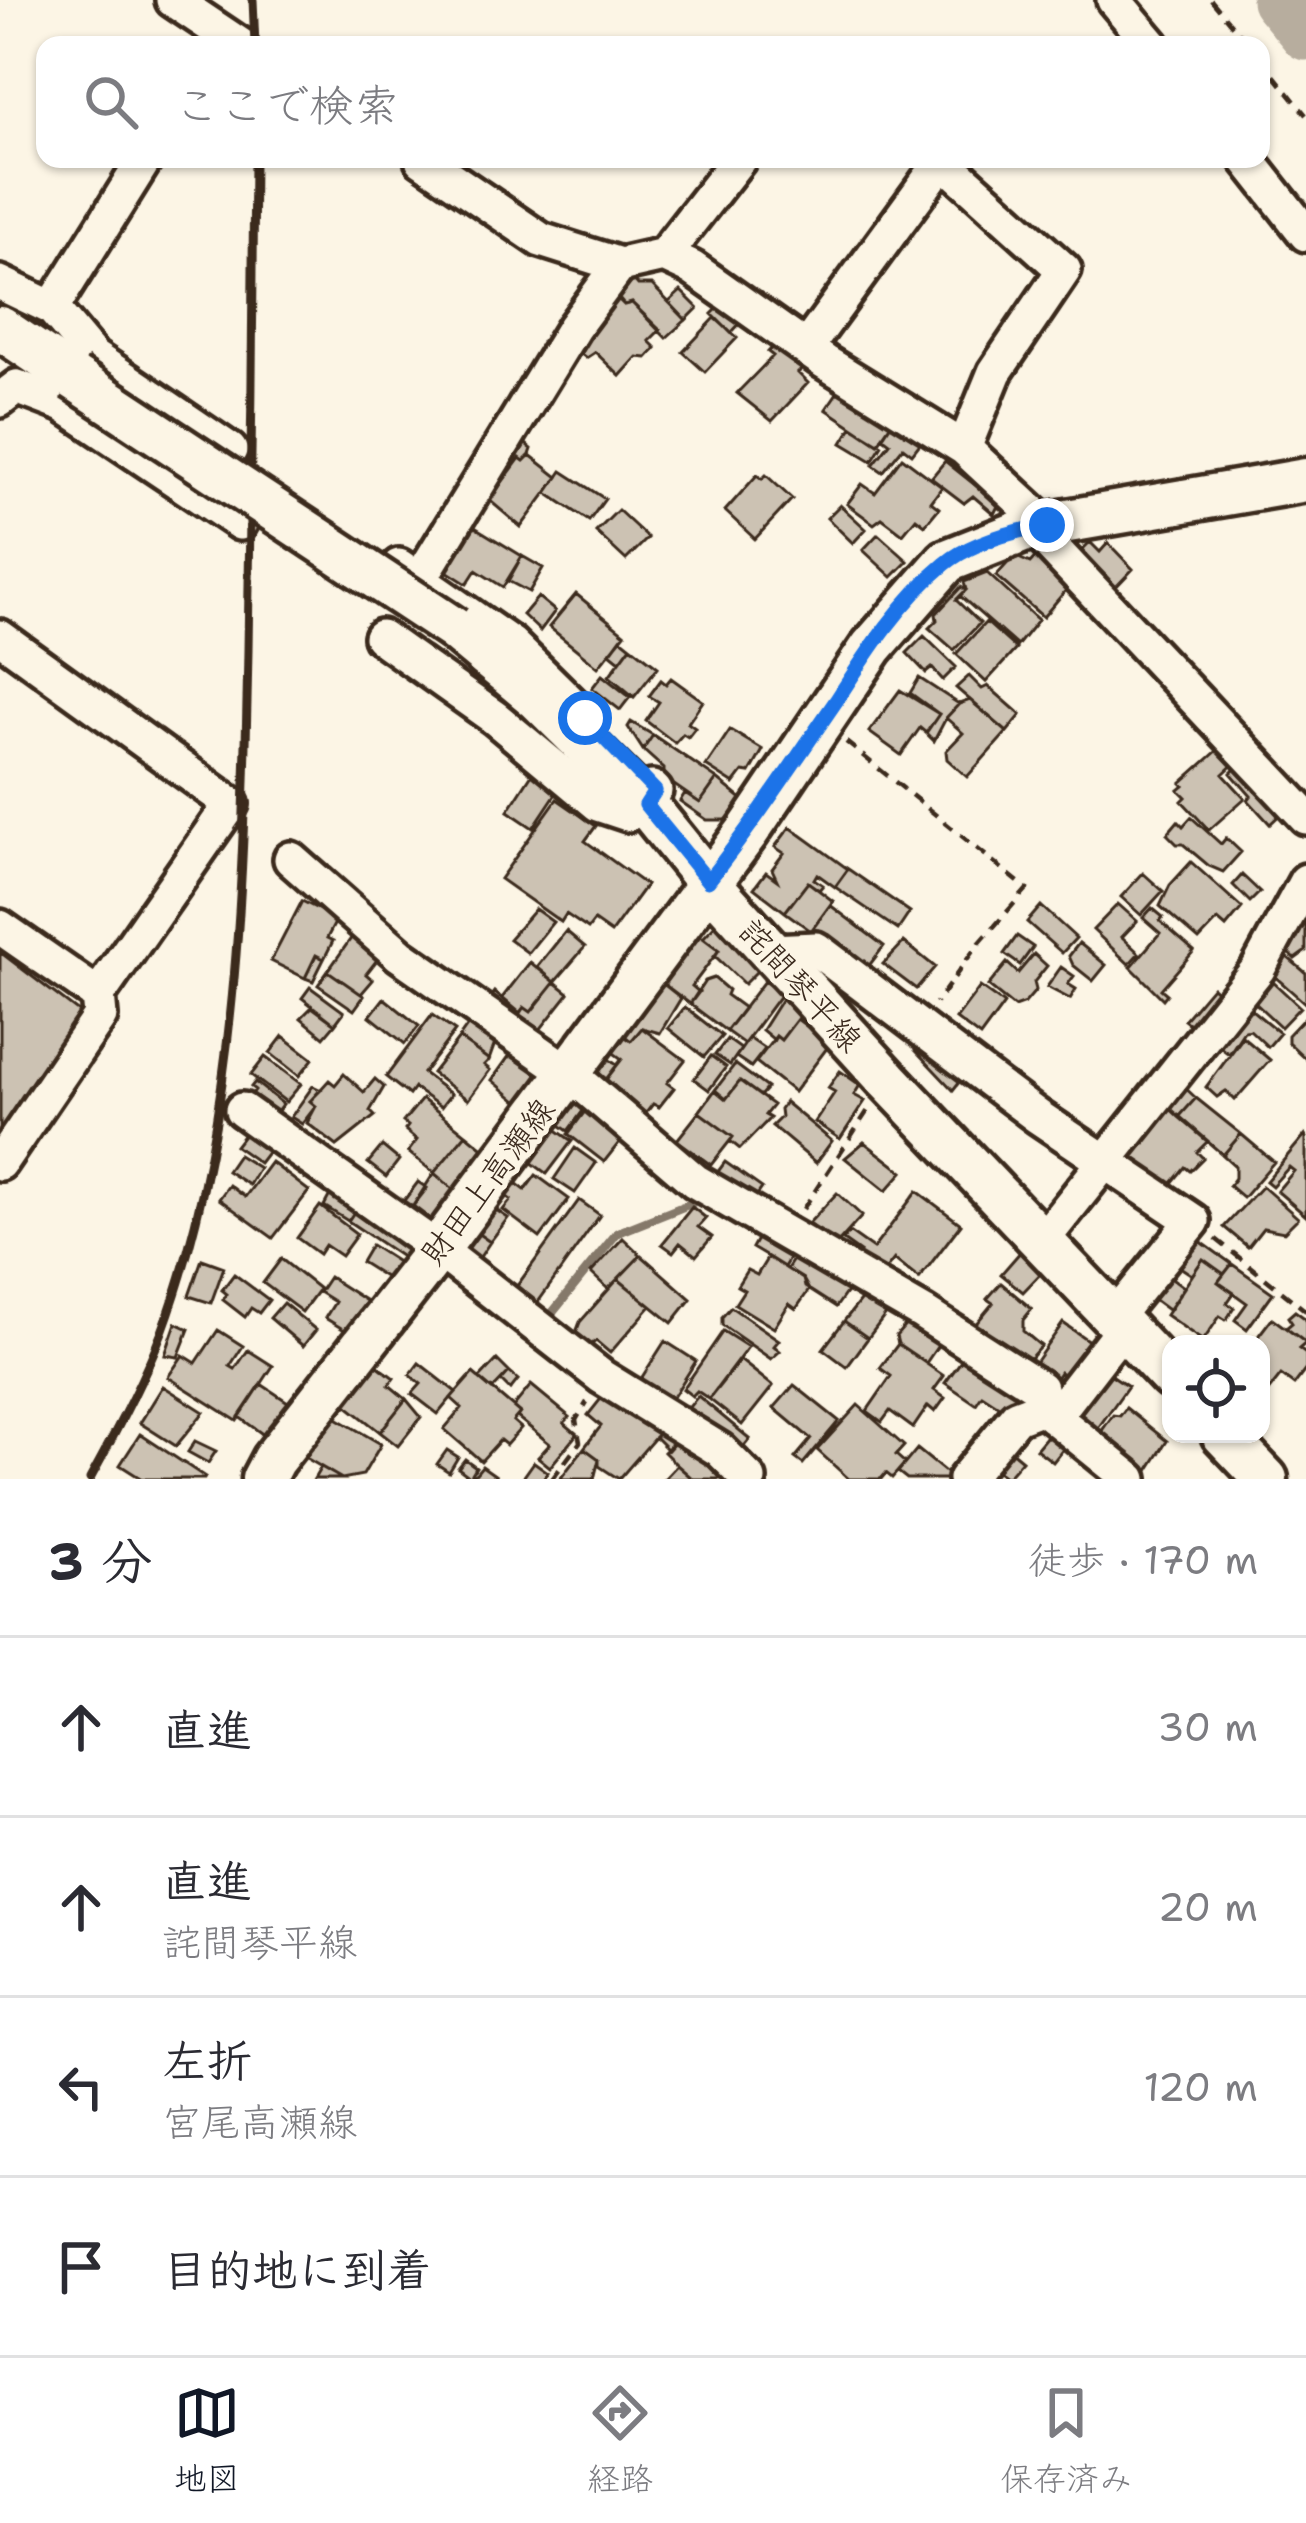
<!DOCTYPE html>
<html lang="ja">
<meta charset="utf-8">
<style>
:root{--surface:#fff;--page:#f7f7f7;--text:#2b2b33;--muted:#7c7c81;--line:#e1e1e2;--accent:#111827}
body{margin:0;font-family:"Shantell Sans","Klee One",sans-serif;background:var(--page);color:var(--text)}
.controls{position:absolute;right:36px;bottom:36px;display:grid;overflow:hidden;border-radius:24px;box-shadow:0 3px 9px #0004}
.controls button{width:108px;height:108px;display:grid;place-items:center;padding:0;border:0;border-bottom:3px solid var(--line);background:var(--surface);color:var(--text);font:60px sans-serif}
.stop{position:absolute;width:36px;height:36px;margin:-27px;border:9px solid #1a73e8;border-radius:50%;background:#fff}
.stop.end{background:#1a73e8;border-color:#fff;box-shadow:0 3px 12px #0008}
.list{margin:0;padding:0;list-style:none}
h2{display:flex;justify-content:space-between;align-items:center;height:156px;margin:0;padding:0 48px;font-size:51px}
h2 small{font-size:39px;font-weight:400;color:var(--muted)}
.list li{display:grid;grid-template-columns:78px 1fr auto;gap:36px;align-items:center;box-sizing:border-box;height:180px;padding:0 48px;border-top:3px solid var(--line)}
.list b{display:block;font-size:45px;white-space:nowrap}
.list p{margin:0;font-size:39px;white-space:nowrap;color:var(--muted)}
.list em{font-size:39px;font-style:normal;color:var(--muted)}
.icon{flex:none;width:66px;height:66px;fill:none;stroke:currentColor;stroke-width:2;stroke-linecap:round;stroke-linejoin:round}
.map{position:relative;flex:none;width:1306px;height:1479px;overflow:hidden}
.search{position:absolute;background:var(--surface);box-shadow:0 3px 9px #0004;left:36px;right:36px;top:36px;height:132px;display:flex;align-items:center;gap:30px;box-sizing:border-box;padding:0 42px;border-radius:24px;color:var(--muted);font-size:45px}
.sheet{height:876px;background:var(--surface)}
nav{display:flex;justify-content:space-around;align-items:center;box-sizing:border-box;height:168px;border-top:3px solid var(--line);background:var(--surface);font-size:33px;color:var(--muted)}
nav a{display:grid;justify-items:center;gap:6px}
nav .on{color:var(--accent)}
.map>svg:first-child{display:block}
.lines{fill:none;stroke-linecap:round;stroke-linejoin:round}
.stream{stroke:#85796b;stroke-width:9}
.river{stroke:#b7ad9e;stroke-width:51}
.building{fill:#ccc2b3;stroke:#3b2a1e;stroke-width:3}
.minor-casing{stroke:#3b2a1e;stroke-width:42}
.major-casing{stroke:#3b2a1e;stroke-width:51}
.path{stroke:#3b2a1e;stroke-width:4.5;stroke-dasharray:12 9;stroke-linecap:butt}
.minor{stroke:#fcf5e5;stroke-width:33}
.major{stroke:#fcf5e5;stroke-width:42}
.rail{stroke:#3b2a1e;stroke-width:9}
.major-bridge-casing{stroke:#3b2a1e;stroke-width:51;stroke-linecap:butt}
.major-bridge{stroke:#fcf5e5;stroke-width:42}
.route{stroke:#1a73e8;stroke-width:15}
.labels{text-anchor:middle;stroke-width:10;stroke-linejoin:round;paint-order:stroke}
.street-label{font-size:33px;fill:#3b2a1e;stroke:#fcf5e5}
</style>
<div class="map">
<svg width="1306" height="1479" viewBox="0 0 1306 1479">
<rect width="100%" height="100%" fill="#fcf5e5"/>
<filter id="ink" filterUnits="userSpaceOnUse"><feTurbulence type="fractalNoise" baseFrequency=".00833" numOctaves="2"/><feDisplacementMap in="SourceGraphic" scale="24" xChannelSelector="R" yChannelSelector="G"/><feConvolveMatrix kernelMatrix="1 2 1 2 8 2 1 2 1" color-interpolation-filters="sRGB"/></filter>
<g filter="url(#ink)">
<g class="lines">
<!-- stream -->
<path class="stream" d="M549 1317 617 1233 692 1203"/>
<!-- river -->
<path class="river" d="M1277 0 1306 35"/>
</g>
<!-- building -->
<path class="building" d="M634 280 638 285H652L686 320 666 338 632 303 624 305 616 297Z
M681 291 698 308 686 320 669 302Z
M619 299 624 305 632 303 660 330 649 341 656 348 647 358 637 357 620 376 595 352 586 358 576 350Z
M724 302 743 320 731 333 712 314Z
M715 318 737 338 705 372 683 352Z
M781 338 808 363 798 373 808 383 772 421 737 393 773 356 768 352Z
M841 387 893 421 878 444 826 409Z
M893 421 922 441 912 454 903 447 883 472 873 465 890 443 882 437Z
M852 427 882 445 872 461 842 443Z
M521 440 532 449 530 455 524 461 520 458 506 473 498 466Z
M530 455 558 477 521 527 489 500 520 458 524 461Z
M902 457 942 487 931 502 939 508 925 525 916 518 903 534 882 518 874 524 847 504 862 484 875 493Z
M945 461 999 504 994 514 973 496 964 503 931 478Z
M562 471 605 499 589 521 547 493Z
M757 475 762 479 766 475 792 499 755 539 725 511Z
M840 505 866 529 853 543 827 518Z
M618 510 648 538 626 560 596 532Z
M473 526 522 556 503 587 476 570 467 584 445 570Z
M878 534 908 561 892 577 863 550Z
M1090 542 1100 552 1108 543 1133 569 1109 594 1074 558Z
M1039 553 1073 582 1043 617 996 576 1014 556 1030 563Z
M522 556 543 568 529 592 508 581Z
M987 573 1038 620 1017 646 960 596 966 590 964 582Z
M961 587 966 590 956 600 980 623 954 650 929 628 937 620 936 614Z
M576 594 625 634 598 667 549 627Z
M538 597 555 611 540 631 523 615Z
M986 622 1016 649 986 682 956 654Z
M924 636 956 667 943 680 932 668 926 673 907 653Z
M621 638 631 646 620 661 610 653Z
M631 646 658 667 634 697 609 676Z
M602 675 630 697 620 710 592 688Z
M969 676 982 689 988 686 1021 715 1007 732 956 688Z
M671 678 703 701 688 723 695 728 688 737 683 734 675 743 646 721 659 702 649 696 661 680 666 684Z
M919 678 959 704 946 718 934 741 926 733 939 714 910 693Z
M900 690 939 714 926 733 920 728 901 755 869 732Z
M970 700 1007 732 967 777 947 759 946 751 963 733 946 718 959 704Z
M631 722 653 735 643 750 628 727Z
M730 730 763 750 750 773 743 772 734 784 706 766Z
M653 735 717 779 700 803 664 778V769L643 750Z
M1226 743 1240 758 1223 774 1245 798 1209 830 1182 801 1186 797 1179 790 1184 786 1181 783Z
M1242 762 1287 808 1270 824 1248 800 1251 796 1231 773Z
M539 763 565 780 533 828 508 811Z
M717 779 743 800 730 820H707L680 801 685 793 700 803Z
M557 799 596 826 585 841 646 885 611 933 594 921 588 929 566 914 561 922 500 879Z
M1191 817 1221 844 1226 838 1241 852 1223 872 1209 866 1183 844H1177L1167 834 1178 821 1183 826Z
M790 827 848 869 835 887 817 874 814 879 823 885 819 890 808 882 785 912 754 888 766 872 777 880 772 869 784 853 775 847Z
M1191 862 1242 908 1226 927 1218 920 1199 940 1160 906 1170 885Z
M848 869 910 912 898 930 835 887Z
M1143 873 1163 891 1141 915 1121 897Z
M1242 875 1260 892 1250 902 1233 885Z
M808 882 833 901 811 931 785 912Z
M302 901 337 919 327 938 333 941 324 959 316 955 305 978 271 961Z
M1118 904 1137 921 1122 937 1139 953 1129 964 1093 930Z
M830 905 884 946 865 971 811 931Z
M1041 906 1076 938 1062 953 1027 922Z
M1152 908 1163 917 1160 921 1194 951 1161 989 1167 994 1163 999 1131 967 1160 933 1143 918Z
M535 909 553 922 528 953 509 939Z
M1301 922H1306V951L1295 959 1279 943Z
M717 923 760 968 744 984 715 956 719 950 703 938Z
M357 930 384 951 366 974 373 980 361 994 328 971Z
M566 931 585 947 555 982 537 967Z
M694 931 719 950 692 986 699 992 690 1004 657 979Z
M1017 936 1033 947 1020 965 1004 954Z
M904 942 935 967 916 989 883 964Z
M1079 943 1106 965 1093 981 1073 965 1069 956Z
M0 952 88 1019 0 1136Z
M1034 954 1047 966 1034 982 1036 990 1025 1003 1014 1007 988 986 1007 963 1018 973Z
M316 955 324 959 313 981 305 978Z
M1286 956 1306 973V1004L1271 973Z
M530 962 555 982 531 1012 524 1007 520 1013 502 998Z
M1061 967 1074 976 1068 984 1076 989 1070 999 1047 987Z
M328 971 364 996 354 1010 318 985Z
M714 978 728 990 726 995 744 1008 726 1031 690 1004 705 981Z
M657 979 681 998 660 1033 642 1028 631 1041 616 1029Z
M1270 979 1300 1007 1281 1027 1251 999Z
M764 981 781 994 744 1044 726 1031Z
M555 982 569 993 532 1040 511 1024 524 1007 531 1012Z
M310 987 344 1012 335 1024 302 998Z
M980 987 1004 1004 980 1037 956 1019Z
M1212 987 1219 993 1198 1031 1184 1020Z
M494 992 520 1013 511 1024 486 1003Z
M783 997 806 1015 801 1022 797 1019 781 1040 776 1036 774 1040 762 1030Z
M384 998 419 1026 405 1044 370 1016Z
M1242 1002 1280 1033 1268 1047 1250 1030 1244 1031 1229 1054 1213 1042Z
M312 1007 335 1024 324 1037 301 1018Z
M685 1007 722 1036 704 1057 668 1028Z
M432 1015 455 1031 423 1073 451 1094 441 1107 414 1088 409 1095 386 1077Z
M1306 1016V1059L1288 1042V1035Z
M474 1017 498 1035 489 1060 459 1038Z
M797 1019 830 1044 794 1092 756 1062 776 1036 781 1040Z
M642 1028 685 1060 667 1083 674 1088 659 1107 653 1104 643 1117 601 1086 622 1059 608 1049 620 1033 631 1041Z
M283 1036 313 1059 299 1076 270 1053Z
M1243 1037 1270 1060 1235 1100 1226 1091 1217 1097 1206 1087Z
M459 1038 489 1060 484 1065 490 1070 468 1100 432 1073Z
M749 1038 765 1049 751 1067 736 1057Z
M727 1039 741 1049 730 1065 715 1055Z
M921 1042 967 1072 953 1090 915 1050Z
M515 1048 551 1076 524 1107 492 1080Z
M600 1053 617 1065 601 1086 585 1074Z
M711 1056 726 1067 709 1090 694 1079Z
M265 1057 301 1084 286 1102 251 1075Z
M735 1064 767 1088 760 1096 740 1081 726 1099 715 1090Z
M840 1071 860 1085 854 1095 865 1101 840 1139 815 1122 835 1092 828 1088Z
M344 1074 364 1092 375 1079 384 1087 370 1111 375 1116 337 1146 307 1123 316 1106 310 1101 329 1080 335 1085Z
M740 1081 773 1105 765 1115 770 1118 740 1149 730 1141 733 1137 699 1112 715 1090 726 1099Z
M255 1082 283 1104 269 1123 244 1104 255 1090 251 1087Z
M1181 1084 1196 1098 1179 1117 1164 1103Z
M313 1086 321 1090 310 1101 316 1106 302 1124 291 1117Z
M572 1097 586 1107 568 1131 554 1121Z
M1196 1098 1241 1134 1223 1155 1179 1117Z
M422 1099 466 1134 434 1173 408 1152 417 1140 405 1130 408 1126 403 1122Z
M785 1102 832 1141 816 1163 772 1126 781 1117 780 1109Z
M1164 1103 1208 1141 1197 1152 1203 1158 1190 1171 1185 1167 1167 1189 1128 1154Z
M589 1106 626 1134 604 1162 568 1134Z
M699 1112 733 1137 711 1165 677 1140Z
M548 1124 572 1141 547 1174 524 1157Z
M248 1129 272 1146 259 1163 235 1146Z
M466 1134 492 1155 460 1195 434 1173Z
M1241 1134 1274 1162 1243 1198 1229 1186 1235 1178V1166L1223 1155Z
M1305 1135 1306 1136V1216L1277 1191 1294 1171 1289 1167 1272 1186 1266 1181Z
M864 1142 903 1172 886 1191 845 1158Z
M382 1146 399 1160 386 1177 368 1163Z
M575 1148 596 1163 575 1193 554 1179Z
M238 1155 259 1168 249 1185 227 1171Z
M271 1162 309 1191 273 1238 219 1199 229 1185 245 1197Z
M725 1162 762 1188 751 1204 714 1177Z
M434 1173 460 1195 438 1225 413 1206Z
M536 1175 569 1199 540 1238 503 1210 511 1200 498 1190 508 1177 525 1190Z
M418 1182 427 1188 413 1206 417 1209 412 1216 399 1207Z
M1262 1186 1298 1218 1284 1232 1263 1228 1248 1247 1224 1227Z
M332 1191 358 1206 348 1221 324 1206Z
M917 1191 961 1224 919 1279 894 1259 880 1277 855 1259 860 1252 843 1240 849 1232 873 1249Z
M837 1193 862 1216 835 1246 809 1223Z
M579 1200 600 1215 536 1305 514 1290Z
M487 1204 508 1218 490 1242 470 1228Z
M320 1206 357 1234 341 1256 325 1245 319 1254 297 1238Z
M358 1206 420 1247 409 1262 348 1221Z
M692 1207 706 1218 698 1227 712 1237 696 1256 680 1243 673 1252 662 1244Z
M470 1228 490 1242 476 1263 455 1248Z
M762 1230 795 1249 784 1267 752 1248Z
M1193 1236 1232 1264 1224 1274 1203 1259 1192 1275 1174 1263Z
M623 1238 641 1255 608 1289 591 1273Z
M371 1245 399 1263 388 1279 361 1262Z
M1022 1250 1044 1270 1023 1292 1001 1274Z
M798 1252 851 1286 836 1307 805 1287 803 1279 787 1269Z
M641 1255 691 1299 672 1323 618 1279Z
M768 1257 803 1279 809 1290 796 1309 789 1304 774 1328 735 1304 744 1290 737 1286 747 1270 757 1275Z
M202 1259 224 1267 211 1303 189 1296Z
M281 1259 319 1289 302 1312 263 1283Z
M1203 1259 1224 1274 1218 1282 1234 1293 1227 1303 1234 1308 1226 1320 1220 1316 1203 1341 1166 1315Z
M1232 1264 1273 1293 1247 1329 1235 1320 1247 1303 1218 1282Z
M1161 1270 1184 1287 1168 1310 1145 1293Z
M234 1274 269 1300 259 1313 251 1308 245 1317 223 1300 227 1294 222 1290Z
M329 1277 371 1304 351 1334 325 1318 335 1302 319 1292Z
M618 1279 651 1306 610 1353 596 1341 588 1347 575 1335 580 1322Z
M1001 1283 1032 1309 1023 1320V1331L1041 1346 1022 1367 974 1326 993 1303 987 1299Z
M867 1292 890 1309 868 1338 844 1321Z
M283 1303 316 1330 303 1346 270 1318Z
M731 1307 779 1340 774 1346 780 1351 771 1359 722 1325V1317Z
M1295 1311 1306 1319V1343L1286 1328 1292 1323 1288 1317Z
M1272 1318 1306 1343 1299 1349 1306 1354V1369L1294 1385 1281 1375 1263 1398 1261 1344H1257L1259 1335Z
M844 1321 868 1338 847 1367 823 1349Z
M909 1321 941 1341 926 1363 898 1344 896 1336Z
M176 1323 189 1329 178 1357 165 1355Z
M1063 1323 1096 1346 1068 1377 1060 1372 1051 1386 1029 1371Z
M218 1330 243 1346 230 1366 235 1369 248 1350 273 1366 237 1421 168 1377 183 1355 196 1363Z
M723 1331 748 1347 709 1399 697 1391 692 1396 683 1389Z
M665 1341 696 1361 668 1405 637 1385Z
M898 1344 944 1376 934 1390 945 1398 935 1412 928 1406 913 1428 890 1411 882 1422 867 1411 891 1376 880 1368Z
M966 1354 1022 1392 1008 1412 982 1395 976 1404 945 1383Z
M497 1360 509 1372 492 1390 479 1379Z
M740 1360 773 1386 742 1425 709 1399Z
M373 1362 394 1378 389 1385 406 1399 380 1432 342 1402Z
M419 1363 456 1392 438 1414 412 1394 421 1384 410 1375Z
M1101 1368 1128 1386 1093 1435 1066 1417Z
M509 1372 518 1380 510 1390 501 1381Z
M473 1373 520 1413 513 1421 521 1428 506 1445 500 1440 481 1461 444 1429 462 1408 451 1398Z
M261 1384 294 1406 272 1441 239 1417Z
M531 1385 570 1417 564 1423 577 1434 550 1467 538 1457 550 1444 517 1417 520 1413 513 1407Z
M794 1385 839 1421 803 1464 795 1458 811 1439 774 1408Z
M163 1386 204 1412 176 1446 140 1423Z
M607 1391 659 1433 619 1479 599 1466V1459L584 1448 601 1426 588 1415Z
M698 1396 750 1439 736 1456 685 1412Z
M406 1399 421 1417 398 1446 380 1432Z
M858 1405 904 1446 896 1455 905 1463 892 1478 886 1473 881 1479H849L817 1450Z
M1126 1408 1167 1441 1144 1477 1096 1439 1113 1415 1120 1416Z
M328 1413 381 1444 363 1475 342 1479 306 1458Z
M654 1427 677 1440 668 1450 655 1437 659 1433Z
M1052 1430 1068 1443 1053 1462 1036 1449Z
M140 1434 205 1477 204 1479H142L120 1465Z
M680 1436 727 1479H693L677 1465 664 1452Z
M195 1441 216 1451 208 1463 188 1452Z
M1004 1445 1022 1460 1006 1478 988 1464Z
M584 1448 599 1459 594 1479H560Z
M917 1449 954 1479H907L898 1472Z
M447 1450 458 1457 449 1472 437 1464Z
M465 1459 476 1467 470 1477 458 1468Z
M534 1462 548 1472 543 1479H522Z
M677 1465 693 1479H664Z
M482 1466 496 1476 494 1479 473 1477Z
M321 1467 342 1479H314Z"/>
<g class="lines">
<!-- minor casing -->
<g class="minor-casing">
<path id="minor" d="M173 0 240 45
M1114 0 1152 45
M422 159 541 240 620 265 664 255 692 268 825 362 964 448 1047 525
M941 159 1064 270 995 372 964 448
M1247 159 1306 234
M664 255 739 159
M0 283 52 308
M806 348 943 160
M93 357 230 450
M0 400 17 387 64 405 93 357 52 308 145 159
M64 405 240 523
M1033 527 1306 817
M399 566 511 644 575 707
M420 579 574 327 620 265
M0 637 231 804 98 995 100 1016 0 1163
M381 637 495 718 598 804 628 814 646 805 655 791 652 788
M291 859 400 955 568 1072 695 1181 923 1313 1040 1388 1042 1407
M0 927 98 995
M771 951 816 949 1037 1116 1193 1221 1116 1316
M242 1110 438 1249 602 1377 720 1450 749 1479
M1041 1242 1258 969 1306 881
M1054 1417 1130 1479
M965 1479 1016 1417 1042 1407 1054 1417 1125 1325"/>
</g>
<!-- major casing -->
<g class="major-casing">
<path id="major" d="M0 328 74 378
M454 629 537 698 646 805 708 882 888 1080 1171 1377
M1223 1434 1266 1479
M263 1479 273 1460 438 1249 748 831 872 647 947 561 1033 527 1306 480"/>
</g>
<!-- path -->
<path class="path" d="M1211 0 1249 45
M1261 59 1306 115
M846 742 1027 889 976 947 936 1003
M803 1209 869 1109
M1216 1239 1306 1311
M552 1479 580 1442 576 1420 587 1402"/>
<!-- minor -->
<use href="#minor" class="minor"/>
<!-- major -->
<use href="#major" class="major"/>
<!-- rail -->
<path class="rail" d="M253 0 255 45
M90 1479C116 1432 142 1383 162 1332 239 1127 244 868 248 650 251 486 253 323 254 159"/>
<!-- major-bridge casing -->
<g class="major-bridge-casing">
<path id="major-bridge" d="M74 378 454 629"/>
</g>
<!-- major-bridge -->
<use href="#major-bridge" class="major-bridge"/>
</g>
</g>
<g class="lines" filter="url(#ink)">
<!-- route -->
<path class="route" d="M585 718 655 791 646 805 708 881C754 823 794 762 836 701 867 653 900 601 945 564 970 543 1015 531 1047 525"/>
</g>
<g class="labels">
<!-- street labels -->
<g class="street-label">
<text transform="translate(801 985) rotate(48)" y="12">詫間琴平線</text>
<text transform="translate(487 1181) rotate(-53)" y="12">財田上高瀬線</text>
</g>
</g>
</svg>
<div class="controls">
<button><svg class="icon" aria-label="locate" viewBox="0 0 24 24"><circle cx="12" cy="12" r="6"/><path d="M12 2v4M12 18v4M2 12h4M18 12h4"/></svg></button>
</div>
<div class="stop" style="left:585px;top:718px"></div>
<div class="stop end" style="left:1047px;top:525px"></div>
<div class="search"><svg class="icon" aria-label="search" viewBox="0 0 24 24"><circle cx="10" cy="10" r="6"/><path d="M15 15l6 6"/></svg>ここで検索</div>
</div>
<section class="sheet">
<h2>3 分<small>徒歩 · 170 m</small></h2>
<ul class="list">
<li><svg class="icon" aria-label="ahead" viewBox="0 0 24 24"><path d="M12 20V5M6 11l6-6 6 6"/></svg><div><b>直進</b></div><em>30 m</em></li>
<li><svg class="icon" aria-label="ahead" viewBox="0 0 24 24"><path d="M12 20V5M6 11l6-6 6 6"/></svg><div><b>直進</b><p>詫間琴平線</p></div><em>20 m</em></li>
<li><svg class="icon" aria-label="left" viewBox="0 0 24 24"><path d="M17 20v-9H6M10 6l-5 5 5 5"/></svg><div><b>左折</b><p>宮尾高瀬線</p></div><em>120 m</em></li>
<li><svg class="icon" aria-label="arrive" viewBox="0 0 24 24"><path d="M6 21V4h12l-3 4 3 4H6"/></svg><div><b>目的地に到着</b></div></li>
</ul>
</section>
<nav>
<a class="on"><svg class="icon" aria-label="map" viewBox="0 0 24 24"><path d="M3 6l6-2 6 2 6-2v14l-6 2-6-2-6 2zM9 4v14M15 6v14"/></svg>地図</a>
<a><svg class="icon" aria-label="directions" viewBox="0 0 24 24"><path d="M12 3l9 9-9 9-9-9zM9 14v-3h6M13 9l2 2-2 2"/></svg>経路</a>
<a><svg class="icon" aria-label="saved" viewBox="0 0 24 24"><path d="M7 4h10v16l-5-4-5 4z"/></svg>保存済み</a>
</nav>
